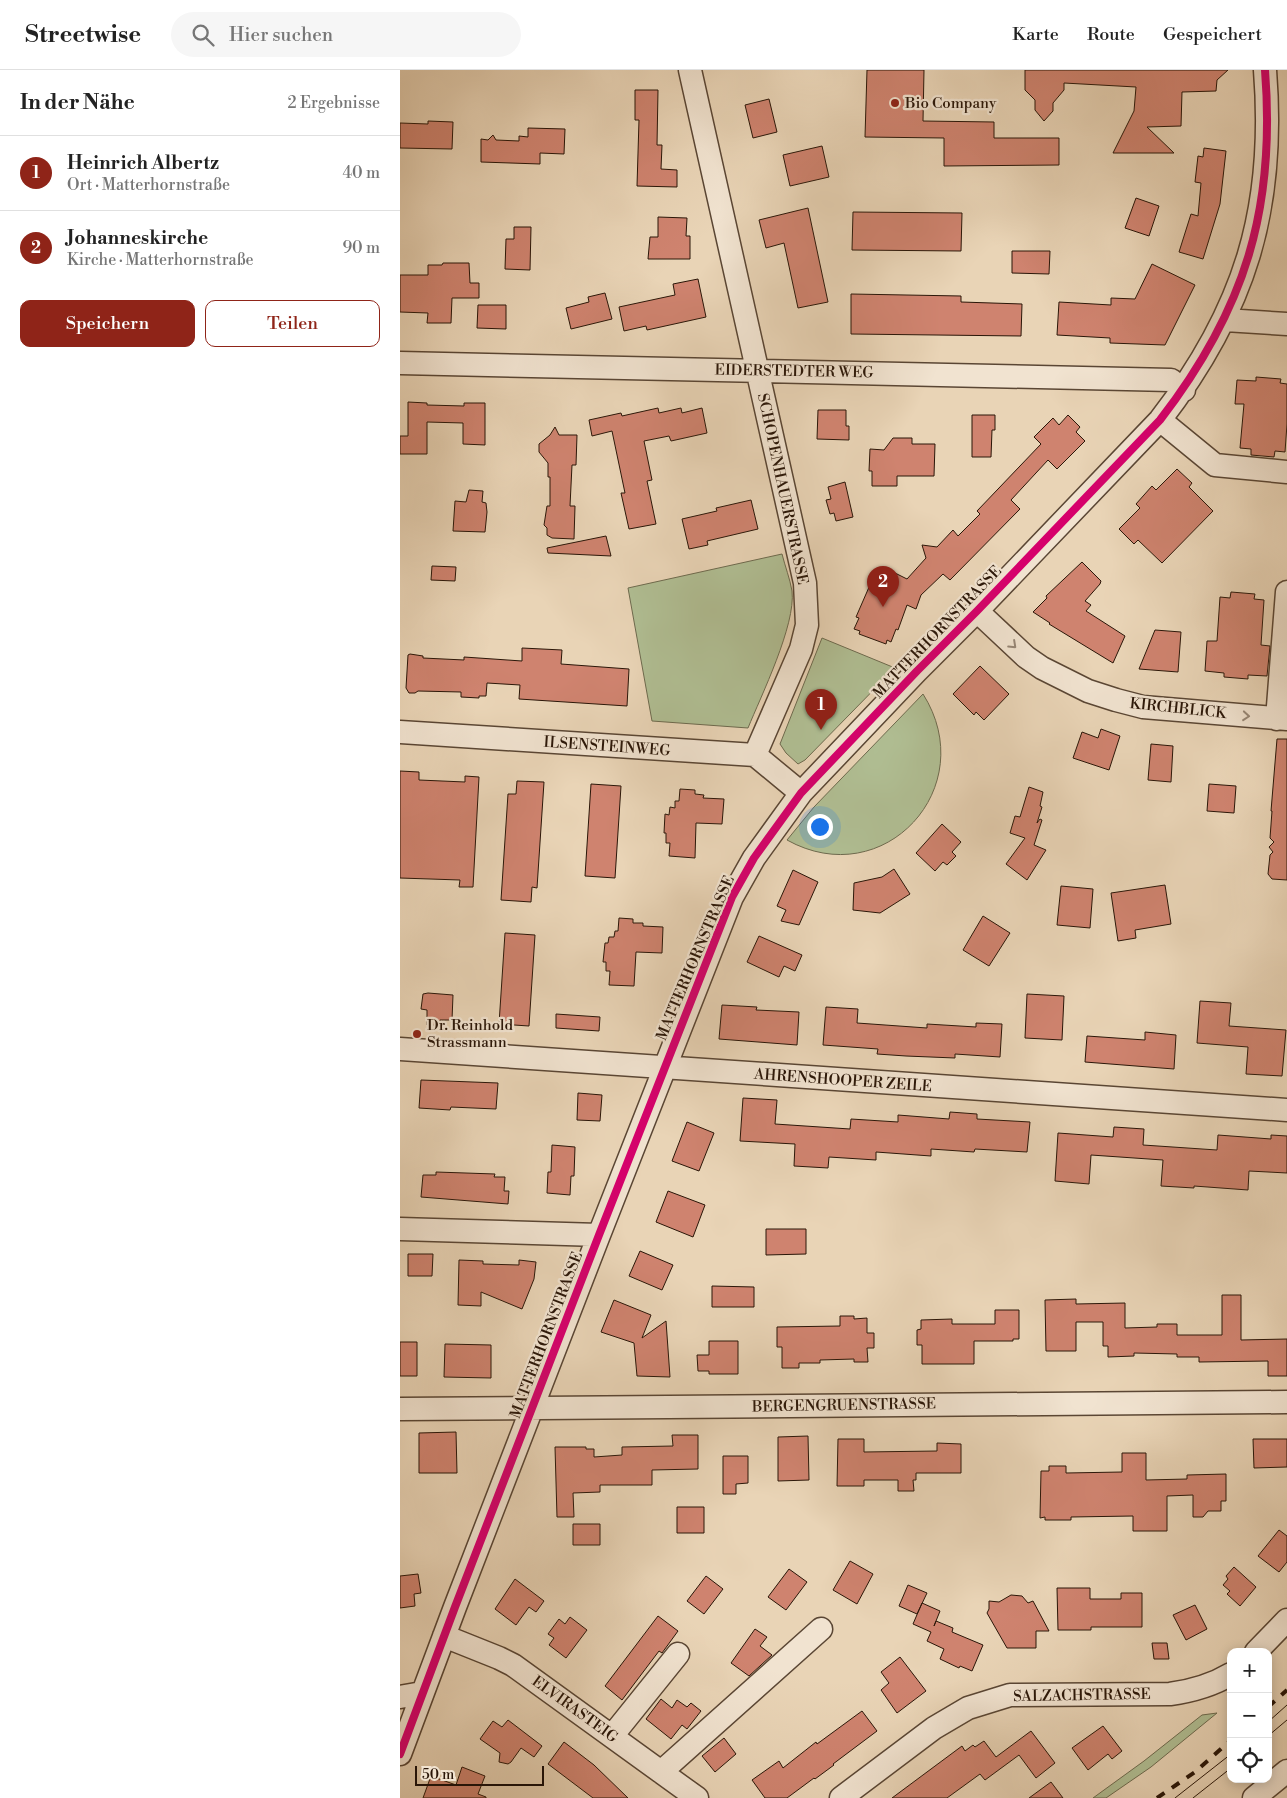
<!DOCTYPE html>
<html lang="de">
<meta charset="utf-8">
<style>
:root{--surface:#fff;--page:#f6f6f6;--text:#222;--muted:#767676;--line:#e0e0e0;--accent:#8f2418}
body{margin:0;font-family:"Libre Bodoni",serif;background:var(--page);color:var(--text)}
.controls{position:absolute;right:15px;bottom:15px;display:grid;overflow:hidden;border-radius:10px;box-shadow:0 2px 12px #0003}
.controls button{width:45px;height:45px;display:grid;place-items:center;padding:0;border:0;border-bottom:1px solid var(--line);background:var(--surface);color:var(--text);font:25px sans-serif}
.scale{position:absolute;left:15px;bottom:12px;width:129px;box-sizing:border-box;padding-left:5px;border:2px solid #2a1608;border-top:0;font-size:14px;line-height:18px;white-space:nowrap;color:#2a1608;-webkit-text-stroke:4px #f1e3d0;paint-order:stroke}
.you{position:absolute;left:419px;top:756px;width:18px;height:18px;margin:-12px;border:4px solid #fff;border-radius:50%;background:#1a73e8;box-shadow:0 0 0 8px #1a73e833}
.badge{display:grid;place-items:center;width:32px;height:32px;border-radius:50%;background:var(--accent);color:#fff;font-size:16px;font-weight:700}
.pin{position:absolute;translate:-50% -41px;filter:drop-shadow(0 1px 2px #0008)}
.pin::after{content:'';position:absolute;top:26px;width:18px;height:15px;background:inherit;clip-path:polygon(0 0,100% 0,50% 100%)}
.list{margin:0;padding:0;list-style:none}
h2{display:flex;justify-content:space-between;align-items:center;height:65px;margin:0;padding:0 20px;font-size:21px}
h2 small{font-size:16px;font-weight:400;color:var(--muted)}
.list li{display:grid;grid-template-columns:32px 1fr auto;gap:15px;align-items:center;box-sizing:border-box;height:75px;padding:0 20px;border-top:1px solid var(--line)}
.list b{display:block;font-size:19px;white-space:nowrap}
.list p{margin:0;font-size:16px;white-space:nowrap;color:var(--muted)}
.list em{font-size:16px;font-style:normal;color:var(--muted)}
.actions{display:flex;gap:10px;padding:15px 20px}
.actions a{flex:1;padding:11px 0;border:1px solid var(--accent);border-radius:10px;text-align:center;font-size:18px;color:var(--accent)}
.actions .main{background:var(--accent);color:#fff}
.icon{flex:none;width:28px;height:28px;fill:none;stroke:currentColor;stroke-width:2;stroke-linecap:round;stroke-linejoin:round}
.map{position:relative;flex:none;width:887px;height:1728px;overflow:hidden}
header{display:flex;align-items:center;gap:30px;box-sizing:border-box;height:70px;padding:0 25px;background:var(--surface);border-bottom:1px solid var(--line)}
header strong{font-size:24px}
nav{display:flex;gap:28px;margin-inline-start:auto;font-size:18px}
.search{width:350px;height:45px;background:var(--page);display:flex;align-items:center;gap:12px;box-sizing:border-box;padding:0 18px;border-radius:28px;color:var(--muted);font-size:19px}
main{display:flex}
aside{flex:1;background:var(--surface)}
.map>svg:first-child{display:block}
.green{fill:#b0be93;stroke:#6d6a4e}
.building{fill:#cf836f;stroke:#2a1608}
.lines{fill:none;stroke-linecap:round;stroke-linejoin:round}
.minor-casing{stroke:#5a4634;stroke-width:25}
.minor{stroke:#f1e3d0;stroke-width:22}
.tram{stroke:#2a1608;stroke-width:1}
.rail{stroke:#2a1608;stroke-width:4;stroke-dasharray:9 9;stroke-linecap:butt}
.cycleway-casing{stroke:#f1e3d0;stroke-width:11}
.cycleway{stroke:#d6006c;stroke-width:8}
.oneway{stroke:#978776}
.poi-dot{fill:#8f2418;stroke:#f1e3d0;stroke-width:2}
.labels{text-anchor:middle;stroke-width:4.5;stroke-linejoin:round;paint-order:stroke}
.poi-label{font-size:15px;fill:#2a1608;stroke:#f1e3d0;text-anchor:start}
.street-label{font-size:15px;fill:#2a1608;stroke:#f1e3d0}
</style>
<header>
<strong>Streetwise</strong>
<div class="search"><svg class="icon" aria-label="search" viewBox="0 0 24 24"><circle cx="10" cy="10" r="6"/><path d="M15 15l6 6"/></svg>Hier suchen</div>
<nav><a>Karte</a><a>Route</a><a>Gespeichert</a></nav>
</header>
<main>
<aside>
<h2>In der Nähe<small>2 Ergebnisse</small></h2>
<ul class="list">
<li><span class="badge">1</span><div><b>Heinrich Albertz</b><p>Ort · Matterhornstraße</p></div><em>40 m</em></li>
<li><span class="badge">2</span><div><b>Johanneskirche</b><p>Kirche · Matterhornstraße</p></div><em>90 m</em></li>
</ul>
<div class="actions"><a class="main">Speichern</a><a>Teilen</a></div>
</aside>
<div class="map">
<svg width="887" height="1728" viewBox="0 0 887 1728">
<rect width="100%" height="100%" fill="#e9d4b6"/>
<filter id="stains"><feTurbulence type="fractalNoise" baseFrequency=".004" numOctaves="4"/><feColorMatrix values="0 0 0 0 .2 0 0 0 0 .09 0 0 0 0 .02 0 0 0 .5 -.17"/></filter>
<radialGradient id="worn" r=".72"><stop offset=".6" stop-color="#630" stop-opacity="0"/><stop offset="1" stop-color="#630" stop-opacity=".3"/></radialGradient>
<!-- green -->
<path class="green" d="M382 484C385 496 390 509 392 521 396 555 361 626 348 658L252 651 228 518Z
M422 568 495 598 405 690 398 694 386 683 380 674Z
M523 624C582 717 484 824 387 770L414 737Z
M817 1643 751 1697 706 1728H693L744 1691 802 1645Z"/>
<!-- building -->
<path class="building" d="M467 0H524L523 51 594 52V68H659V95L544 96V68L465 67Z
M625 0H828L817 10 816 21 782 22 781 56 747 57 774 83H713L734 41 736 17 664 13V20L653 33V41L644 51 635 40V30L625 20Z
M235 20H258L257 75H262L261 99 277 100V117L237 116 239 50H235Z
M369 29 377 62 353 68 345 35Z
M28 51 53 52 52 79 0 78V53L28 54Z
M128 58 165 59 164 84 140 83V94L81 92V69L88 70 93 65 96 70 119 71V66L128 67Z
M422 76 429 107 390 116 383 85Z
M804 78 826 81 820 134 803 189 779 182 791 144 798 146 801 113 795 112 798 86 803 87Z
M736 128 759 136 749 166 725 158Z
M408 138 428 232 398 238 384 173 366 178 359 150Z
M453 142 562 143 561 181 452 180Z
M258 147 287 148 286 166H290V189H248L250 167H258Z
M114 157H131L130 200 105 199 106 169H114Z
M612 181H650L649 204 612 203Z
M43 193H69L70 213H79V228H52L51 253H27L28 243 0 242V205H28V195H42Z
M752 194 795 215 765 275 710 273V268L657 265 659 232 711 235V228L735 229Z
M298 209 306 247 247 260 246 256 224 261 219 237 275 225 273 214Z
M205 223 212 249 171 259 166 238 189 232 188 227Z
M451 224 561 226V232L622 234 621 266 451 264Z
M78 235H106V259L77 258Z
M856 307 881 309 880 313 887 314V354L885 382 875 381 874 387 851 385V379L840 378 844 334H835L837 310 856 311Z
M8 332 27 333V335L64 336V333H85V375L63 374V353L27 352V384H0V366H8Z
M258 338 259 343 281 338 282 343 302 338 307 363 271 371 269 366 244 371 252 410 247 411 256 454 229 459 221 423H225L212 361 192 366 189 350 221 343 222 346Z
M418 340H446V356H449V370L417 369Z
M572 345H595V360H592L591 387H572Z
M668 345 680 357 676 362 685 371 657 399 648 390 611 430 620 439 550 510 543 504 521 525 516 539 507 535 498 560 496 559 491 572 487 570 486 574 459 564 460 561 454 559 459 548 456 547 473 508 495 503 507 509 526 488 522 475 537 477 553 460 558 466 580 444 577 441 641 374 634 367 653 348 659 355Z
M155 357 159 365H177L176 395H172L170 436H175L174 469 152 468 147 465V458L144 455 147 436H150V407H148V393L139 382V374L150 365Z
M493 368H512V374H535L534 406H497V416H472V401H469L470 379 484 380Z
M777 399 792 413 789 417 813 441 762 493 738 470 734 474 719 459 740 438 736 434 752 416 756 420Z
M445 412 453 447 436 451 434 443 430 444 426 430 431 429 428 417Z
M69 420 83 421 82 432 86 433 87 442 85 462 53 461 55 431 66 432Z
M351 430 358 459 307 471 308 475 289 479 282 449 317 441 316 438Z
M206 466 211 486 148 483 147 478Z
M682 492 701 511 700 514 685 531 691 535 686 541 725 566 713 593 649 554 650 553 633 542 647 528 646 526Z
M32 496 56 497 55 511 31 510Z
M831 522 855 524 854 529 864 530 861 575 870 576 867 606 848 605V609L824 607V603L805 601 807 571H817L820 527 830 528Z
M755 560 781 562 778 602 739 599Z
M122 578 162 580 161 594 229 599 227 636 119 629 120 615 87 613 86 626H79V628L61 627V622L18 621 15 623H9L6 618 8 585 10 584 23 586V588L64 590V587L122 591Z
M580 596 609 624 584 650 576 642 574 645 553 624Z
M701 659 720 666 709 700 673 688 682 662 698 668Z
M877 669H887V810L872 809 868 804 870 785 873 782 869 777 874 772 870 768 872 741H871Z
M751 674 773 676 771 712 748 710Z
M0 701 19 702V710L65 712V706L79 707 73 817H59L60 810 0 808Z
M117 711 144 712 137 818 132 817 131 832 101 830 108 724H116Z
M191 714 221 716 215 808 185 806Z
M809 714 836 716 834 743 807 741Z
M629 717 643 722 640 736 642 737 637 753 640 749 642 750 634 775 646 780 627 810 606 794 625 768 610 763 615 746 620 747Z
M280 719 295 720V724L304 725 303 728 324 729 322 754 296 753 295 788 269 786 270 773H266V763H264L265 744 269 745 270 737 275 738V731H279Z
M542 754 561 772 552 782 556 786 547 795 543 792 535 801 516 783Z
M494 799 510 824 480 843 453 840 454 813 482 807Z
M393 800 418 812 399 855 381 851 386 840 377 836Z
M765 815 771 854 735 860 736 868 718 871 711 823Z
M661 816 693 819 690 858 657 855Z
M583 846 610 863 589 896 563 880Z
M219 848 233 849V853H243V856L263 857 262 883 236 882 234 916 209 915 210 901H206V892H203L205 873H208L209 867H214L215 861H218Z
M105 863 135 865 129 956 99 954Z
M359 866 402 885 395 901 384 896 379 907 347 892Z
M28 923 53 925 52 950H40V955H27V940L21 939 23 924Z
M627 924 664 926 662 970 625 968Z
M800 931 831 933 829 956 886 960 882 1006 846 1004 848 977 797 973Z
M322 935 357 937 356 940 399 942 397 975 319 969Z
M426 937 458 939 457 953 527 958V954L576 957V953L602 954 600 987 555 984V988L506 986 477 984 478 979 423 975Z
M156 944 200 947 199 961 156 958Z
M745 962 776 965 774 999 685 992 687 966 745 970Z
M21 1010 98 1013 96 1039 51 1037 50 1040 19 1038Z
M178 1023 202 1025 200 1051 177 1050Z
M343 1028 377 1030 375 1054 450 1059 451 1049 498 1052V1045L549 1049 550 1042 577 1044V1049L630 1052 627 1082 575 1079 574 1082 531 1079V1086L476 1082V1090L429 1087 428 1098 394 1096 395 1074 340 1071Z
M287 1052 314 1063 299 1101 272 1091Z
M714 1057 744 1059 743 1075 817 1080 818 1065 871 1069V1065L887 1066V1103L849 1101 848 1120 794 1116V1118L761 1116 763 1090 691 1085 689 1114 655 1111 658 1063 713 1067Z
M152 1075 175 1077 174 1106H171L170 1125 147 1123 148 1102H151Z
M36 1102 95 1104 94 1107H105L104 1121H109L108 1134 21 1127 23 1105H36Z
M268 1121 305 1135 293 1167 256 1152Z
M366 1159H406V1184L366 1185Z
M240 1181 273 1195 262 1220 229 1206Z
M8 1184H33L32 1206H8Z
M59 1190 83 1191V1194L119 1195V1190L136 1192 134 1209 122 1239 81 1222V1236L58 1235Z
M312 1216 354 1217V1237H312Z
M822 1225H841V1270L887 1269V1306H868V1291L799 1292V1287H777V1284L734 1283V1286L708 1287V1276H703V1252H676V1281H646L645 1230 676 1229V1234L725 1233V1258L757 1257V1254H777V1265H822Z
M214 1230 251 1245 242 1268 266 1251 270 1307 237 1306 234 1273 201 1262Z
M595 1240H619V1269H613V1271H574V1294H522V1275H517V1260L521 1259V1250L552 1249V1254H595Z
M440 1246H454V1249L467 1248V1263H474V1278H467L468 1292H454V1289L420 1290V1293H399V1298H382V1277H377V1257L440 1256Z
M309 1271H338V1304H309V1301H298L297 1285H309Z
M0 1272H17V1306H0Z
M45 1274 91 1275V1308L44 1307Z
M56 1362 57 1403H19V1363Z
M272 1365H298V1399L252 1400V1415H200V1422L173 1423 174 1447H157L155 1377H186V1379H194V1387L222 1385V1377L273 1376Z
M408 1366 409 1410 378 1411V1367Z
M438 1369H464V1382L537 1381V1373L561 1374V1403H516V1410H513L514 1421H498V1410H464V1416H437Z
M853 1369H887V1397L854 1398Z
M722 1383H746V1410L787 1409V1405L826 1404V1431H821V1441H808L803 1447H793V1425L767 1426V1461H733V1446L671 1447V1450H645V1447L640 1448 641 1401H649V1396H666V1403L722 1402Z
M323 1386H348V1413L336 1414V1424H323Z
M277 1437H304V1463H277Z
M173 1454H200V1475H173Z
M879 1460 887 1466V1492L879 1502 858 1486Z
M450 1491 473 1504 457 1534 433 1520Z
M834 1497 856 1517 840 1536 827 1524 830 1521 823 1515 828 1509 826 1506Z
M389 1499 407 1512 386 1540 368 1527Z
M18 1504 21 1523 14 1524 15 1536 0 1538V1506Z
M306 1506 323 1519 304 1544 287 1531Z
M115 1509 144 1531 136 1542 129 1537 116 1555 95 1539Z
M508 1515 527 1523 517 1544 499 1536Z
M657 1518H690V1529H721V1523H742V1557H691V1560H658Z
M611 1525 622 1526 628 1533 633 1531 649 1561H636V1578H607L587 1543 589 1539V1531L599 1532Z
M522 1533 540 1541 534 1556 536 1551 553 1558 552 1562 583 1575 572 1601 560 1596 559 1598 540 1589 544 1579 527 1571 531 1562 513 1554Z
M795 1535 807 1559 786 1570 773 1545Z
M258 1546 278 1561 262 1583 259 1581 222 1630 205 1616Z
M170 1547 187 1560 166 1588 149 1575 154 1568 148 1564 159 1549 165 1554Z
M355 1559 367 1567 360 1576 372 1585 349 1606 331 1593Z
M752 1573H767L769 1589H754Z
M500 1587 526 1621 497 1643 481 1620 489 1613 481 1602Z
M261 1629 272 1638 277 1630 287 1637 291 1633 301 1641 287 1659 282 1655 271 1669 246 1649Z
M462 1641 477 1661 433 1694 434 1695 415 1709 414 1708 387 1728H365L352 1710 379 1691 383 1698 416 1672 417 1674Z
M108 1650 142 1676 134 1687 121 1678 111 1692 108 1694 99 1692 100 1683 80 1669 93 1651 102 1657Z
M703 1656 722 1681 712 1689 708 1684 688 1700 672 1678Z
M631 1661 655 1693 636 1708 619 1685 585 1710 580 1704 547 1728H492L562 1676 565 1681 573 1675 575 1677 584 1671 596 1687Z
M324 1668 336 1684 315 1702 302 1686Z
M164 1672 194 1695 228 1728H193L148 1694Z
M62 1697 85 1706 78 1724 86 1727V1728H23L31 1706 56 1715Z
M651 1712 663 1728H629Z"/>
<g class="lines">
<!-- minor casing -->
<g class="minor-casing">
<path id="minor" d="M290 0 405 513 407 555 401 579 355 685
M825 250 887 254
M0 293 771 310 784 320
M760 350 815 395 887 402
M577 541 626 587 642 598 688 621 716 630 743 637 887 649
M877 649 887 522
M0 662 355 685 401 723
M0 979 887 1040
M0 1159 199 1165
M0 1339 887 1332
M44 1566 99 1588 113 1595 297 1728
M856 1582 887 1550
M0 1627 22 1623
M212 1666 278 1584
M0 1684 55 1537 199 1165 332 827 354 788 401 723 517 601 577 541 760 350C845 240 876 139 865 0
M261 1702 421 1559
M441 1728 534 1658 568 1638 610 1625 770 1624C792 1621 811 1616 831 1604
M854 1728 887 1701"/>
</g>
<!-- minor -->
<use href="#minor" class="minor"/>
<!-- tram -->
<path class="tram" d="M868 1652 887 1635
M868 1666 887 1650
M775 1728 831 1684
M793 1728 831 1698"/>
<!-- rail -->
<path class="rail" d="M868 1637 887 1620
M757 1728 795 1702 831 1670"/>
<!-- cycleway casing -->
<g class="cycleway-casing">
<path id="cycleway" d="M0 1684 55 1537 199 1165 332 827 354 788 401 723 517 601 577 541 760 350C845 240 876 139 865 0"/>
</g>
<!-- cycleway -->
<use href="#cycleway" class="cycleway"/>
</g>
<!-- one-way arrows -->
<defs><path id="oneway-chevron" d="M-2-3.5L2.5 0L-2 3.5" fill="none" stroke-width="1.6" stroke-linecap="round" stroke-linejoin="round" transform="scale(1.25)"/></defs>
<g class="oneway">
<use href="#oneway-chevron" transform="translate(613 575) rotate(43)"/>
<use href="#oneway-chevron" transform="translate(846 646) rotate(5)"/>
</g>
<!-- markers -->
<g class="poi-dot">
<circle cx="495" cy="33" r="5"/>
<circle cx="17" cy="964" r="5"/>
</g>
<g class="labels">
<!-- poi labels -->
<g class="poi-label">
<text x="505" y="38">Bio Company</text>
<text x="27" y="960">Dr. Reinhold<tspan x="27" dy="17">Strassmann</tspan></text>
</g>
<!-- street labels -->
<g class="street-label">
<text transform="translate(394 301) rotate(1)" y="5">EIDERSTEDTER WEG</text>
<text transform="translate(383 419) rotate(78)" y="5">SCHOPENHAUERSTRASSE</text>
<text transform="translate(537 562) rotate(-46)" y="5">MATTERHORNSTRASSE</text>
<text transform="translate(778 638) rotate(6)" y="5">KIRCHBLICK</text>
<text transform="translate(207 676) rotate(4)" y="5">ILSENSTEINWEG</text>
<text transform="translate(295 888) rotate(-67)" y="5">MATTERHORNSTRASSE</text>
<text transform="translate(443 1010) rotate(4)" y="5">AHRENSHOOPER ZEILE</text>
<text transform="translate(146 1265) rotate(-69)" y="5">MATTERHORNSTRASSE</text>
<text transform="translate(444 1335) rotate(-1)" y="5">BERGENGRUENSTRASSE</text>
<text transform="translate(682 1625) rotate(-1)" y="5">SALZACHSTRASSE</text>
<text transform="translate(175 1639) rotate(36)" y="5">ELVIRASTEIG</text>
</g>
</g>
<rect width="100%" height="100%" filter="url(#stains)"/>
<rect width="100%" height="100%" fill="url(#worn)"/>
</svg>
<div class="controls">
<button>+</button>
<button>−</button>
<button><svg class="icon" aria-label="locate" viewBox="0 0 24 24"><circle cx="12" cy="12" r="6"/><path d="M12 2v4M12 18v4M2 12h4M18 12h4"/></svg></button>
</div>
<div class="scale">50 m</div>
<div class="you"></div>
<div class="pin badge" style="left:421px;top:660px">1</div>
<div class="pin badge" style="left:483px;top:537px">2</div>
</div>
</main>
